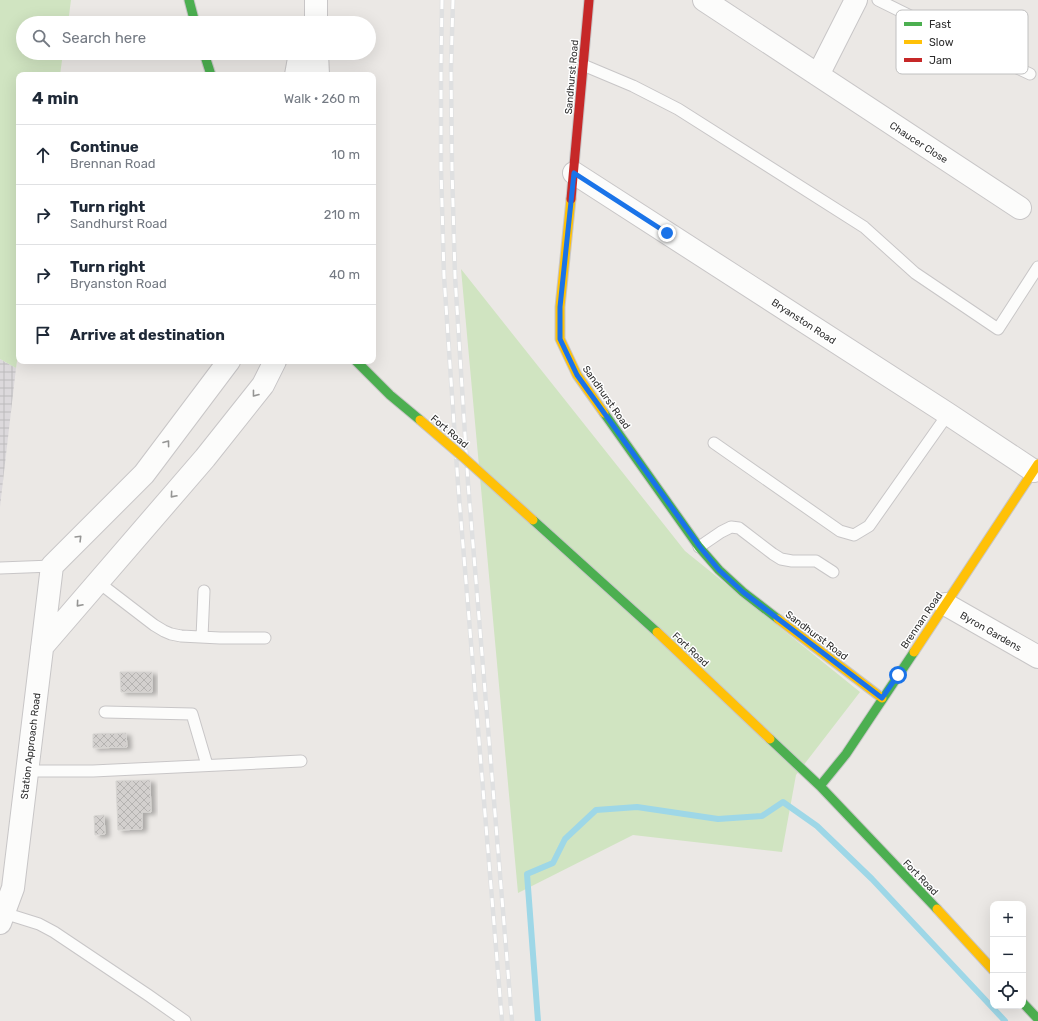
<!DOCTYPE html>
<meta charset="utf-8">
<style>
:root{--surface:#fff;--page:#f6f6f7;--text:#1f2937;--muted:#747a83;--line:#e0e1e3}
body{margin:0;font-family:Rubik,sans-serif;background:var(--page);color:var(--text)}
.controls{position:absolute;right:12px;bottom:12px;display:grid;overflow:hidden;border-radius:8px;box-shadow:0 4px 16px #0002}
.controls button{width:36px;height:36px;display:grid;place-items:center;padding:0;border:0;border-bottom:1px solid var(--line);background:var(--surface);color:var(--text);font:20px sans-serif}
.stop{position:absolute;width:12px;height:12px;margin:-9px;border:3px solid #1a73e8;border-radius:50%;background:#fff}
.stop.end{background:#1a73e8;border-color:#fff;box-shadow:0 1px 4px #0008}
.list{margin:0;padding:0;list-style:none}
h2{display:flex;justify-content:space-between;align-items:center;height:52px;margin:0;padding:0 16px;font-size:17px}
h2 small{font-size:13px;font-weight:400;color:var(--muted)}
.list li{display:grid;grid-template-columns:26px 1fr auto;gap:12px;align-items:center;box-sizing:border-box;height:60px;padding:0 16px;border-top:1px solid var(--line)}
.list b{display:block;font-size:15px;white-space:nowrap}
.list p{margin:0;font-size:13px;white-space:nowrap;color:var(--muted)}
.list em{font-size:13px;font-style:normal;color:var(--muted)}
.icon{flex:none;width:22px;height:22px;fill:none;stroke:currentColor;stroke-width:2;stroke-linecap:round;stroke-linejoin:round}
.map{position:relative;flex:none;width:1038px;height:1021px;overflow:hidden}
.search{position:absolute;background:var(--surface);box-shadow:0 4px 16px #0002;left:16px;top:16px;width:360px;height:44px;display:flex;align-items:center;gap:10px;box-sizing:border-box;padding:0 14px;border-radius:22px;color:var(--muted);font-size:15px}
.panel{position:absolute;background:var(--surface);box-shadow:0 4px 16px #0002;left:16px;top:72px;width:360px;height:292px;border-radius:8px}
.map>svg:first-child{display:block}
.industrial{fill:url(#industrial-grid)}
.grass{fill:#d0e4c1}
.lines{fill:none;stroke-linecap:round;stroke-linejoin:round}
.stream{stroke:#9ed7e7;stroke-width:6}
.building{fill:url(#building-cross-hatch);stroke:#d6d4d1;filter:url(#shadow)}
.lane-casing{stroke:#c8c6c7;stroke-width:13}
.street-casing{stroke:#c8c6c7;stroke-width:24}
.fast-casing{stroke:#c8c6c7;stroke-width:11}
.slow-casing{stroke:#c8c6c7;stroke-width:11}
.jam-casing{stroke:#c8c6c7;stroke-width:11}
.lane{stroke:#fcfcfb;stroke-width:11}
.street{stroke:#fcfcfb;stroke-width:22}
.fast{stroke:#4caf50;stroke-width:9}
.slow{stroke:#ffc107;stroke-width:9}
.jam{stroke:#c62828;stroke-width:9}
.rail-casing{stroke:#dfe0e1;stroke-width:4.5}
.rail{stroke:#fff;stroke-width:3;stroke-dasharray:9;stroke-linecap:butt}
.slow-bridge-casing{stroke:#c8c6c7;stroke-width:11;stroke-linecap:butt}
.slow-bridge{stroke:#ffc107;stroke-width:9}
.oneway{stroke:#959594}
.route{stroke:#1a73e8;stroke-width:5}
.labels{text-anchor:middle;stroke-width:3;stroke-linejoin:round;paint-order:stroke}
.street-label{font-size:10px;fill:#2e2e2e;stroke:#fff}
.key{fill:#fff;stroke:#c0c0c0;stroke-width:1}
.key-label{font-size:11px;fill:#2e2e2e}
</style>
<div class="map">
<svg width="1038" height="1021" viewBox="0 0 1038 1021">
<defs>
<pattern id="industrial-grid" width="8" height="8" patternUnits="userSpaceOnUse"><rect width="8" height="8" fill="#dcd9dc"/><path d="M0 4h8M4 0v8" fill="none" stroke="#bdbbbd"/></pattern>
<pattern id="building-cross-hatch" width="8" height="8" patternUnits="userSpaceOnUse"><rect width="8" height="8" fill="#d3d0ce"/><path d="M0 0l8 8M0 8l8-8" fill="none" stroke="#b5b3b1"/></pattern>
<filter id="shadow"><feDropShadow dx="4.5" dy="2.5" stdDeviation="2" flood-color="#0004"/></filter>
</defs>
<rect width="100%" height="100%" fill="#ebe8e5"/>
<!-- industrial -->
<path class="industrial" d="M0 359 16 368 0 507Z"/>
<!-- grass -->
<path class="grass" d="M0 0H71L68 23H23V53H63L60 75H19V346L16 368 0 359Z
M461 269 685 551 860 692 796 775 782 852 633 835 518 893Z"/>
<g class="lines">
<!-- stream -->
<path class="stream" d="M538 1021 527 874 553 863 565 839 596 810 637 807 718 819 762 816 783 802 817 826 872 879 1005 1021"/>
</g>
<!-- building -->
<path class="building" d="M120 672H152V692H121Z
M126 733 127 747 93 748V734Z
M150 780 151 812H142V829L118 830 116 781Z
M104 815 105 834 95 835 94 816Z"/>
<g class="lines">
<!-- lane casing -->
<g class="lane-casing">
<path id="lane" d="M878 0 973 47 1030 74
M583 65 633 86 678 109 864 227 915 273 998 329 1038 267
M714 443 840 531 854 535 869 526 948 414
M699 547 721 532 731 527 739 528 773 554 781 559 792 561H816L833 572
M0 568 52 566
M98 582 154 625 164 631 171 634 181 636 220 638H265
M202 637 204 591
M105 712 192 714 207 765
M27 771H93L301 761
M4 913 39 924 54 932 148 995 185 1021"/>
</g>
<!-- street casing -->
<g class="street-casing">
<path id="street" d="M704 0 1020 208
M316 23V0
M317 53 318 75
M296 75 300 53
M818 75 856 0
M574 173 948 414 1034 471
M945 604 1038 657
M42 647 205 458 263 385 275 361
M0 923 13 888 52 566 144 474 229 361"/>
</g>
<!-- fast casing -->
<g class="fast-casing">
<path id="fast" d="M189 0 195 23
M204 53 211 75
M356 361 390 395 420 420
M604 413 699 547 719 570 743 592 778 619
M533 520 657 632
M770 739 820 786 937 909
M820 786 846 754 914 652
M1023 1003 1038 1019"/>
</g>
<!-- slow casing -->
<g class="slow-casing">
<path id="slow" d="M571 199 560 307V339L577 375 604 413
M778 619 882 698
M657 632 770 739
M914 652 1038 464
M937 909 993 970"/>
</g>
<!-- jam casing -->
<g class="jam-casing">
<path id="jam" d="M571 199 589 0"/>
</g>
<!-- lane -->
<use href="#lane" class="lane"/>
<!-- street -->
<use href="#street" class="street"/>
<!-- fast -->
<use href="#fast" class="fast"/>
<!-- slow -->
<use href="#slow" class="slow"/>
<!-- jam -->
<use href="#jam" class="jam"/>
<!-- rail casing -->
<g class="rail-casing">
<path id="rail" d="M442 0 441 68V168L444 276 458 484 502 1021
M453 0 451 68 452 168 455 276 468 483 512 1021"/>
</g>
<!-- rail -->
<use href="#rail" class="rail"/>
<!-- slow-bridge casing -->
<g class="slow-bridge-casing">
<path id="slow-bridge" d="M420 420 463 457 533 520"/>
</g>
<!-- slow-bridge -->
<use href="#slow-bridge" class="slow-bridge"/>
</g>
<!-- one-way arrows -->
<defs><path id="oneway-chevron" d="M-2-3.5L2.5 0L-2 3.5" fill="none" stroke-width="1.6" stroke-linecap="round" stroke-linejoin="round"/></defs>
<g class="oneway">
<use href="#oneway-chevron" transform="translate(255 394) rotate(128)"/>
<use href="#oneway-chevron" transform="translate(167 443) rotate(-53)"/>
<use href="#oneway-chevron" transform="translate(173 495) rotate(131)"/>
<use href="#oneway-chevron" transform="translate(79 538) rotate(-45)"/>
<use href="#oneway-chevron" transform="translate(79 604) rotate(131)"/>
</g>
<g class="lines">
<!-- route -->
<path class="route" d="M667 233 574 173 560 307V339L577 375 700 547 719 570 743 592 882 698 898 675"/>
</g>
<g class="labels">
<!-- street labels -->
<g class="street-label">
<text transform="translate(571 77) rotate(-85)" y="4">Sandhurst Road</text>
<text transform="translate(919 142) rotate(33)" y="4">Chaucer Close</text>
<text transform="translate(804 321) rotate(33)" y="4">Bryanston Road</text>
<text transform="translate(607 397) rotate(55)" y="4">Sandhurst Road</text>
<text transform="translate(450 431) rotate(40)" y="4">Fort Road</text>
<text transform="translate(921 620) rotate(-56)" y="4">Brennan Road</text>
<text transform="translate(991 631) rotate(30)" y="4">Byron Gardens</text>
<text transform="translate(817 635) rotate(37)" y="4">Sandhurst Road</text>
<text transform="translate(691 649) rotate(43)" y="4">Fort Road</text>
<text transform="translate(30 746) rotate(-83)" y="4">Station Approach Road</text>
<text transform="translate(921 877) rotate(46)" y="4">Fort Road</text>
</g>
</g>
<!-- legend -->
<rect x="896" y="10" width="132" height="64" rx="6" class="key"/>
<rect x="904" y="22" width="18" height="4" fill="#4caf50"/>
<rect x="904" y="40" width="18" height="4" fill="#ffc107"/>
<rect x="904" y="58" width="18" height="4" fill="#c62828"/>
<g class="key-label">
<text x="929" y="28">Fast</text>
<text x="929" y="46">Slow</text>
<text x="929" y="64">Jam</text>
</g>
</svg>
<div class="controls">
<button>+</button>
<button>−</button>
<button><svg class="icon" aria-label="locate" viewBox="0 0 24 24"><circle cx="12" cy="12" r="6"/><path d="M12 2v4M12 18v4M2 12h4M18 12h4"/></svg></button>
</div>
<div class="stop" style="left:898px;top:675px"></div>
<div class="stop end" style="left:667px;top:233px"></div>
<div class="search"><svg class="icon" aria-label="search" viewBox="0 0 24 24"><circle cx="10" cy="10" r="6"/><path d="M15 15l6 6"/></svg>Search here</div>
<section class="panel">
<h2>4 min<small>Walk · 260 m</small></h2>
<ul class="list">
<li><svg class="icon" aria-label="ahead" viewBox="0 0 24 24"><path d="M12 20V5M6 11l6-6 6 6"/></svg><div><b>Continue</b><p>Brennan Road</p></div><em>10 m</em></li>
<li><svg class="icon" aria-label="right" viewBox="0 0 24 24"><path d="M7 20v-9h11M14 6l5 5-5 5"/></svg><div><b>Turn right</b><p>Sandhurst Road</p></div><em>210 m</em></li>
<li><svg class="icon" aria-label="right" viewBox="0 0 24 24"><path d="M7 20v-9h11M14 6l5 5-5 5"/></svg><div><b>Turn right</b><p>Bryanston Road</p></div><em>40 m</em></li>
<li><svg class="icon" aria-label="arrive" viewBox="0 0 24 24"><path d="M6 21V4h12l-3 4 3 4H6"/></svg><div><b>Arrive at destination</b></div></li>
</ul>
</section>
</div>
